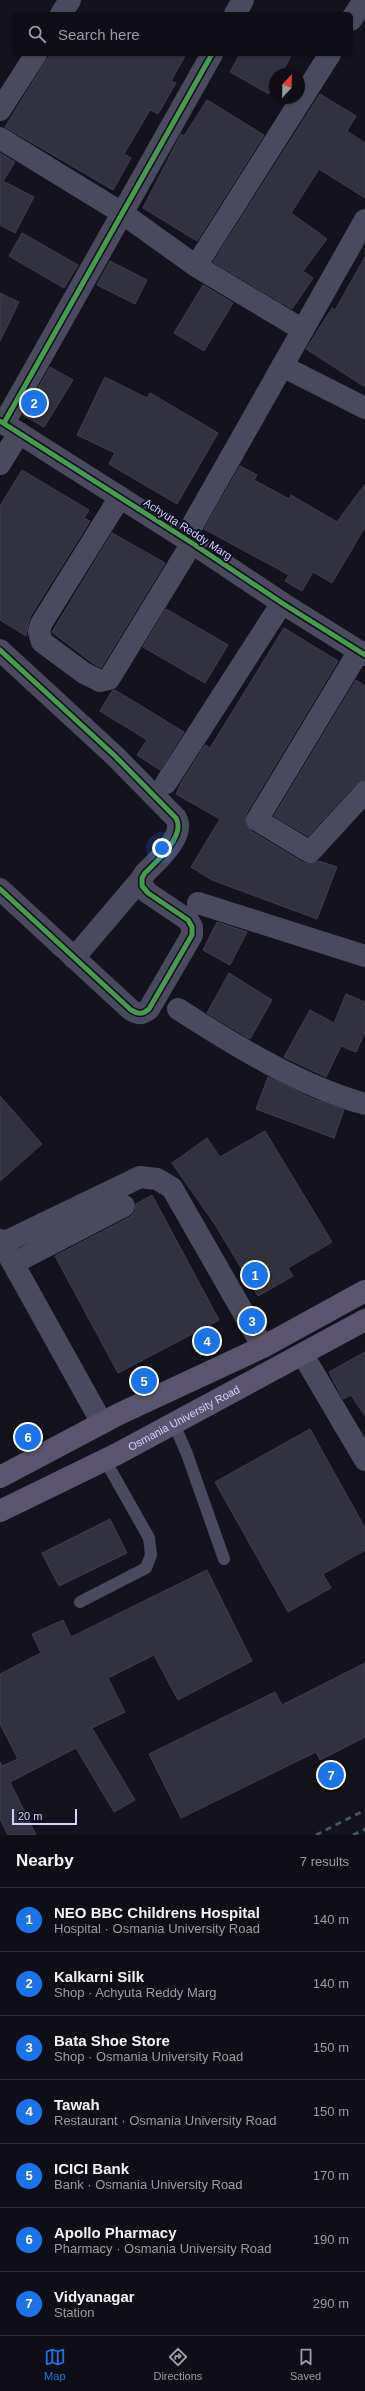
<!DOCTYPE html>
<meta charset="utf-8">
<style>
:root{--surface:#0f0e16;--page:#1d1c23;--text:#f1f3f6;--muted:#9b9ca1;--line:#2f2e35;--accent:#1a73e8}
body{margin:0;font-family:Helvetica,sans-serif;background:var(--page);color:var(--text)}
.compass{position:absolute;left:269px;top:68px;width:36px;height:36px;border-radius:50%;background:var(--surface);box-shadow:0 1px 3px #0004;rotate:22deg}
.scale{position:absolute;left:12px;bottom:10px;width:65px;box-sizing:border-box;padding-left:4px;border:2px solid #d2d3fc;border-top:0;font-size:11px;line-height:14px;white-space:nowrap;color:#d2d3fc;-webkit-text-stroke:3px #100f21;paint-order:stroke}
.you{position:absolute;left:162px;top:848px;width:14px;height:14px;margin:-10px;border:3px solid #fff;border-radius:50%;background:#1a73e8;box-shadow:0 0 0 6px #1a73e833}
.badge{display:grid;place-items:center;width:26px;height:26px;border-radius:50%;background:var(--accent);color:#fff;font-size:13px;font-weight:700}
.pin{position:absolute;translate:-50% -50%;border:2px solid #fff;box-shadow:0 1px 4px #0006}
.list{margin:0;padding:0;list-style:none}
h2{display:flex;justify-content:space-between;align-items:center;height:52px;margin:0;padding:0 16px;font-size:17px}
h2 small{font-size:13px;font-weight:400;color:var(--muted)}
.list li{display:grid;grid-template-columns:26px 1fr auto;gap:12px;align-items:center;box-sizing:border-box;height:64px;padding:0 16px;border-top:1px solid var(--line)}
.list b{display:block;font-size:15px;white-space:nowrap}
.list p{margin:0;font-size:13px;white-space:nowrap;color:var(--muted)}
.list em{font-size:13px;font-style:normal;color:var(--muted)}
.icon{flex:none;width:22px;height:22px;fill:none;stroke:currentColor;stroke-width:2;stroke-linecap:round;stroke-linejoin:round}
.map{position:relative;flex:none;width:365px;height:1835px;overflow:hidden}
.search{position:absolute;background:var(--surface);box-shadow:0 1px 3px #0004;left:12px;right:12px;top:12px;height:44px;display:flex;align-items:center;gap:10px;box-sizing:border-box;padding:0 14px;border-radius:6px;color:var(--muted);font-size:15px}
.sheet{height:500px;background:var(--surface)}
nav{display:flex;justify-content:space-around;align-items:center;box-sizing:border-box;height:56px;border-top:1px solid var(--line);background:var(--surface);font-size:11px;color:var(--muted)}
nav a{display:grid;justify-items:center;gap:2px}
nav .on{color:var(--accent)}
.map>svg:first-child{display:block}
.building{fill:#32313f;stroke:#3f3e51}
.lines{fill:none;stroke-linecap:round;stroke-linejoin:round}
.service{stroke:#494a5d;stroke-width:12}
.minor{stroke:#494a5d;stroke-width:22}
.tertiary{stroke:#494a5d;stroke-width:22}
.primary{stroke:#5b546f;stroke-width:22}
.rail{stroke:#425964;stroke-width:3;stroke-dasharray:6 5;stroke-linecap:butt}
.cycleway-casing{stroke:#100f21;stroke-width:8}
.cycleway{stroke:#469c4c;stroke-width:5}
.labels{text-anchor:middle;stroke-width:4;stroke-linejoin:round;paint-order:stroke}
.street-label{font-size:11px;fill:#d2d3fc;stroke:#100f21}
</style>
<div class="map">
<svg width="365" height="1835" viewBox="0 0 365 1835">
<rect width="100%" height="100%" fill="#14131d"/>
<!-- building -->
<path class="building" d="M50 54H186L171 81 176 83 158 114 150 110 124 154 131 158 113 190 5 127Z
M240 54H292L281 74H275V84L269 94 230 72Z
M320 94 356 116 347 131 365 143V198L319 169 291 213 327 239 303 271 313 278 292 309 213 262Z
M207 100 264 135 197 241 143 208 181 134 184 136Z
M0 153 15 162 3 181 34 197 15 233 0 225Z
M22 233 78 265 64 288 9 256Z
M365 257V387L306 349 332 308 335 310Z
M110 261 147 280 135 304 97 285Z
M203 285 233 303 204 351 174 333Z
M0 293 19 302 0 341Z
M50 367 73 380 44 427 23 415Z
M105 377 147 398 150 393 218 433 177 504 109 464 115 453 77 435Z
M240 466 257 475 254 480 289 499 291 495 337 522 365 484V527L332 583 313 572 302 591 285 581 289 575 204 529Z
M22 470 89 510 84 518 90 521 30 617 26 636 0 620V506Z
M112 533 165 563 101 668 91 662 52 632Z
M166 609 228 645 205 683 143 647Z
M284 628 338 661 246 814 245 820 251 831 304 863 309 864 319 861 337 867 317 919 212 880 191 867 220 819 176 794 181 783 205 745 210 748Z
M356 680 365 686V780L356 784 308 836 274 816Z
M115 690 184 732 160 770 137 755 147 740 100 711 112 691Z
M217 922 247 932 230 965 203 950Z
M229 973 272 1000 250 1039 207 1013Z
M346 994 365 1002V1032L356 1052 341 1046 326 1077 284 1057 310 1010 334 1023Z
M268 1077 311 1098 344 1110 334 1138 256 1109Z
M0 1096 42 1144 0 1181Z
M265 1131 332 1242 288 1268 293 1276 258 1296 216 1226 172 1163 207 1138 220 1157Z
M152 1195 219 1320 118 1373 55 1256 130 1217 135 1212 136 1204Z
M365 1352V1416L351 1395 343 1399 329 1372Z
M310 1429 365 1528V1550L323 1574 331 1588 288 1612 215 1482Z
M110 1519 127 1553 59 1586 42 1553Z
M207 1570 252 1661 178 1700 154 1655 108 1678 125 1712 92 1728 135 1800 114 1812 76 1748 10 1782 36 1835H8L0 1819V1762L2 1766 18 1759 0 1724V1674L41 1653 32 1634 63 1620 71 1637Z
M365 1663V1737L320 1760 316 1752 181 1818 149 1754 275 1692 282 1705Z"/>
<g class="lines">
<!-- service -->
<path class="service" d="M174 1424 187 1454 224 1559
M80 1602 146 1568 151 1555 149 1538 105 1460"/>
<!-- minor -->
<path class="minor" d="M61 14 70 0
M235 14 243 0
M351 20 364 0
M0 110 36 54
M0 138 122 213 196 266 303 330
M196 266 330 54
M282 366 365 408
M4 423 212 54
M0 464 19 433
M120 497 41 624 39 632 42 642 84 673 100 681 109 679 192 543
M185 538 365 220
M0 650 115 756 176 818C186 836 157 861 145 873L142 878V886L148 893 188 920 192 927V935L149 1009C142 1015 138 1014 131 1010L0 889
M359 651 257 820 310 852 365 792
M166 783 282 603
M198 903 365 956
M74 958 142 878
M178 1009C234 1045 300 1086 365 1104
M0 1240 102 1423
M3 1243 140 1177 157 1179 172 1188 263 1347
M14 1263 124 1206
M303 1355 365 1460"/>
<!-- tertiary -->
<path class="tertiary" d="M0 421 192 543 282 603 365 655"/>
<!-- primary -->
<g class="primary">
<path d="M0 1477 119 1414 263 1347 365 1291"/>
<path id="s1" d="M0 1511 117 1454 365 1320"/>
</g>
<!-- rail -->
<path class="rail" d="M316 1835 365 1810
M353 1835 365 1829"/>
<!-- cycleway casing -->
<g class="cycleway-casing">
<path id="cycleway" d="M0 421 192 543 282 603 365 655
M4 423 212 54
M0 650 115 756 176 818C186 836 157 861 145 873L142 878V886L148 893 188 920 192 927V935L149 1009C142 1015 138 1014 131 1010L0 889"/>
</g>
<!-- cycleway -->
<use href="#cycleway" class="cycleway"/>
</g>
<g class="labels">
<!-- street labels -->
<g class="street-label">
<text transform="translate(188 529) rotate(33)" y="4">Achyuta Reddy Marg</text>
<text dy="4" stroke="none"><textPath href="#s1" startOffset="206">Osmania University Road</textPath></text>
</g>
</g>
</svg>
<svg class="compass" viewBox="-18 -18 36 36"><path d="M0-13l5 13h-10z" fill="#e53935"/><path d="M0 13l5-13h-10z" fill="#9b9ca1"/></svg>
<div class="scale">20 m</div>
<div class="you"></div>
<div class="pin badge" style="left:255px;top:1275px">1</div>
<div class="pin badge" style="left:34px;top:403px">2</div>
<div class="pin badge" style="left:252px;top:1321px">3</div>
<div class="pin badge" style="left:207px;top:1341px">4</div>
<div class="pin badge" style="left:144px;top:1381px">5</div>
<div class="pin badge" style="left:28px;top:1437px">6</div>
<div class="pin badge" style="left:331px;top:1775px">7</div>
<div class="search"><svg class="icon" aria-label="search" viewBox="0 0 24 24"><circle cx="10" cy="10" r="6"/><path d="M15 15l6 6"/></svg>Search here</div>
</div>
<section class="sheet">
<h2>Nearby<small>7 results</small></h2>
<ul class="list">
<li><span class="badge">1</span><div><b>NEO BBC Childrens Hospital</b><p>Hospital · Osmania University Road</p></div><em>140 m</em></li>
<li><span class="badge">2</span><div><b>Kalkarni Silk</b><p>Shop · Achyuta Reddy Marg</p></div><em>140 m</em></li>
<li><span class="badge">3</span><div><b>Bata Shoe Store</b><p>Shop · Osmania University Road</p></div><em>150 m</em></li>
<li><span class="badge">4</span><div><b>Tawah</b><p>Restaurant · Osmania University Road</p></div><em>150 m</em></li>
<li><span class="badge">5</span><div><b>ICICI Bank</b><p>Bank · Osmania University Road</p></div><em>170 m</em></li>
<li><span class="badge">6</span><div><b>Apollo Pharmacy</b><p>Pharmacy · Osmania University Road</p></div><em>190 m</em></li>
<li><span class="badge">7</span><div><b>Vidyanagar</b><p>Station</p></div><em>290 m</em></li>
</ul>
</section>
<nav>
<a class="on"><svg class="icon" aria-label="map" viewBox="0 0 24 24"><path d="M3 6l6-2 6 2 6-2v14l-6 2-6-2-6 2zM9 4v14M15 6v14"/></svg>Map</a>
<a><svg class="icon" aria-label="directions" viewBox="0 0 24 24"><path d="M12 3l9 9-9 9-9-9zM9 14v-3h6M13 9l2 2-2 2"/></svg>Directions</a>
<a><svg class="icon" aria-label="saved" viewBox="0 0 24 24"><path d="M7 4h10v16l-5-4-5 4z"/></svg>Saved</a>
</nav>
